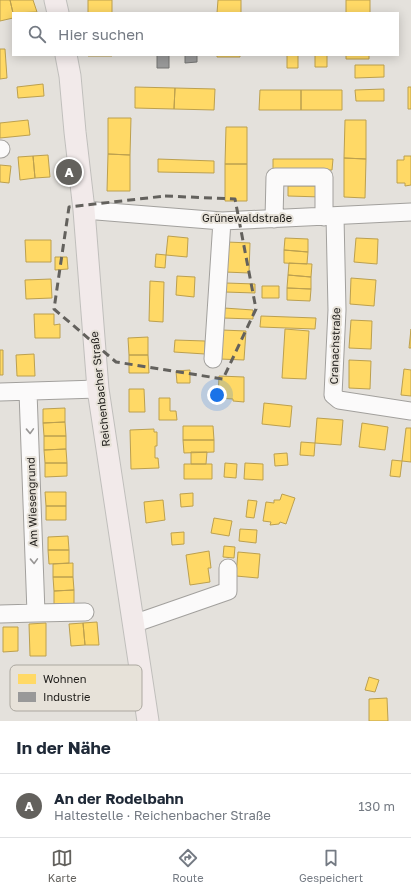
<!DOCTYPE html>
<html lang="de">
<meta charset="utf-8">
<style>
:root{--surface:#fff;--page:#f6f6f7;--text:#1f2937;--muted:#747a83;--line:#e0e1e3;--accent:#63615d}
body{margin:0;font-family:"Golos Text",sans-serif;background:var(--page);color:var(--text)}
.you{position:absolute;left:217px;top:395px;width:14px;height:14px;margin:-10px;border:3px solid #fff;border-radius:50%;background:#1a73e8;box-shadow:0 0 0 6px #1a73e833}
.badge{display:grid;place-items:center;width:26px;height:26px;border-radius:50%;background:var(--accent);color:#fff;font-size:13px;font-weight:700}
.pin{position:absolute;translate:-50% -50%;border:2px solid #fff;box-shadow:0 1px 4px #0006}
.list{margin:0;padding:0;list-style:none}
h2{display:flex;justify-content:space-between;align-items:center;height:52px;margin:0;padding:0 16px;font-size:17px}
h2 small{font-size:13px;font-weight:400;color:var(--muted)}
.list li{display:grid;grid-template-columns:26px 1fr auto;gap:12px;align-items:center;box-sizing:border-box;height:64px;padding:0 16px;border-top:1px solid var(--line)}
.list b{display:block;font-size:15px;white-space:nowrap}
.list p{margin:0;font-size:13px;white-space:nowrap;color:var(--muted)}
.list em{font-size:13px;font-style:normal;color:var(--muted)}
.icon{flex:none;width:22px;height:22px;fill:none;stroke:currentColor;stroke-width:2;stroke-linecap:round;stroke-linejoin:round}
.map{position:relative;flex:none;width:411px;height:721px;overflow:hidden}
.search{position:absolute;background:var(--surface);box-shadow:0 2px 10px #0003;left:12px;right:12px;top:12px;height:44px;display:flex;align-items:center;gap:10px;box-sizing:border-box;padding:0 14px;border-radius:0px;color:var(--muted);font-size:15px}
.sheet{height:116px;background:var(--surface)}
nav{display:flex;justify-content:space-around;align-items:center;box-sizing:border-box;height:56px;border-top:1px solid var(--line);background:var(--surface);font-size:11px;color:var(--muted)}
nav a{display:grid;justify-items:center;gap:2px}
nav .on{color:var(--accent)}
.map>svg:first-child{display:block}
.homes{fill:#ffd966;stroke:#bca04f}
.industry{fill:#999;stroke:#747473}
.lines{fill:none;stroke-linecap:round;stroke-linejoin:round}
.minor-casing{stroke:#a2a09d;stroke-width:19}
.major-casing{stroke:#c0bfbc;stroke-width:23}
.minor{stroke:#fbfafa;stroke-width:17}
.major{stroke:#f2eaea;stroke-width:21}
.oneway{stroke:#989695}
.marked{fill:none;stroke:#63615d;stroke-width:3;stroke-dasharray:8 5;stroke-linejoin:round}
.labels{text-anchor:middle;stroke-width:4;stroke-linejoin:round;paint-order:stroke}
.street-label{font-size:11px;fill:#1e1c19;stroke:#e7e2d9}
.key{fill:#e7e2d9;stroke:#aba79f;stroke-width:1}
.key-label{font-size:11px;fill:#1e1c19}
</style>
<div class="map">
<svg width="411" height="721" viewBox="0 0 411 721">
<rect width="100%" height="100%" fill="#e4e1dc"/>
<!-- homes -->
<path class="homes" d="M0 0H10L13 13V18L0 21Z
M10 0H33L37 12 13 13Z
M88 0H112V13H88Z
M218 0H241V13H217Z
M346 0H370V13H346Z
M0 49H5L7 78 0 79Z
M88 55H112V56H88Z
M217 55H240V57H217Z
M287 55H298V68H287Z
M315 55H327V67H315Z
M346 55H369V59H346Z
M355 65H384V77L355 78Z
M43 84 44 96 18 98 17 87Z
M135 87 175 88 174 109 135 108Z
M408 87H411V109H408Z
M175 88 215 89 214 110 174 109Z
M384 89V101H356L355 90Z
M260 90H301V110H259Z
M301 90H342V110H301Z
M108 118H131L130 155 108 154Z
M28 120 30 135 0 138V123Z
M345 120H366V159L344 158Z
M226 127H247V164H225Z
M108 154 130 155V191H107Z
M48 155 50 177 35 178 33 156Z
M33 156 35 178 20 180 18 157Z
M404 156H411V185L405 186V183H397V160H404Z
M344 158 366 159 365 198 344 197Z
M158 159 214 161V173L158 172Z
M273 159H333L332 170H273Z
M225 164H247V201H225Z
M0 165 11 166 9 183 0 182Z
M288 186H322V197L288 196Z
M168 236 188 238 187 257 166 255Z
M285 238 308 239V252L284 250Z
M356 238 378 239 377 264 354 262Z
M25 240H51V262H26Z
M227 242 250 243 249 273 225 272Z
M284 250 308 252 307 264 284 263Z
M156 254 166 255 165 268 155 267Z
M55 257H67L68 269 55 270Z
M289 263 312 264 311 277 288 275Z
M288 275 311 277V289L287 288Z
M177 276 195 277 194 297 176 295Z
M351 278 376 280 374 306 350 304Z
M51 279 52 298 26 299 25 280Z
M150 281 164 282 163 322 149 321Z
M226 283 255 284V293L225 292Z
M262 286H279V298H262Z
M287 288 311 289 310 301 287 300Z
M224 308 253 310V319L223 318Z
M34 314H54V325L60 324V338H35Z
M261 316 316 318 315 329 260 327Z
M351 320 372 321 371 349 349 348Z
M285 329 309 331 306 379 282 378Z
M411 329V348H409Z
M222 330 246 331 244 360 220 359Z
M148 337V355H129L128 338Z
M175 340 205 341V354L174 352Z
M0 350H3V375H0Z
M34 354 35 376H17L16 355Z
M129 355H148L149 373H129Z
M349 360 371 361 370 389 349 388Z
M404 369 411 370V396L401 395Z
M190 370V383H177L176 371Z
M219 376 244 377V402L233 401V399L218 398Z
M129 389H144L145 412H129Z
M159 398H170V411H176L177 420H159Z
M264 403 292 406 290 427 262 424Z
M65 408V422L43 423V409Z
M317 418 343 420 341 445 315 443Z
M65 422 66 436H44L43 423Z
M362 423 388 427 385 450 359 447Z
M183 426H213L214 440H183Z
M406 428H411V462L402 461Z
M154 429V432H157V446H155V458H158L159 468 131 469 130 430Z
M44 436H66V449L44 450Z
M183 440H214V452L184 453Z
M301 442 315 443 314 456 300 455Z
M66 449 67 463H45L44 450Z
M191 452H207L206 464H191Z
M287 453 288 465 275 466 274 454Z
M392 460 402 461 400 477 390 476Z
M45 463H67V476L45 477Z
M225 463 237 464 236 478 224 477Z
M245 463 263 464V480L244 479Z
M184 464H212V479H184Z
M45 492H66V506H46Z
M193 493V506L181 507 180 494Z
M282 494 295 498 286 524 280 522 279 524 270 525 271 522 263 521 266 502 274 503V500H280Z
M163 500 165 520 146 523 144 502Z
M248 500 257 501 254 518 246 517Z
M46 506H66V520H46Z
M214 518 232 521 229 536 211 533Z
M240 529 257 530 256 543 239 541Z
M184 532V544L172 545 171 533Z
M68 536 69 550H48V537Z
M224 546 235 547 234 558 223 557Z
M48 550H69V563L49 564Z
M209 551 211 568H208L210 582 190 585 186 555Z
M238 552 260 554 258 578 236 576Z
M73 563V577H53V564Z
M53 577H73L74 590 54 591Z
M74 590V604H54V591Z
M97 622 99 645H85L83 623Z
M46 623V656H30L29 624Z
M83 623 85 645 71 646 69 624Z
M3 627H18V651L3 652Z
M369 677 379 680 375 692 365 690Z
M387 698 388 721H369V699Z"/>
<!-- industry -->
<path class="industry" d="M157 55H169V68H157Z
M185 55H197V62L185 63Z"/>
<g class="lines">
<!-- minor casing -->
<g class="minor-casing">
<path id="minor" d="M0 149H1
M84 210 222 221 411 212
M335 216 337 310 333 395 339 400 411 411
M274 219 275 177H324V217
M213 359 222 221
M0 392 98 389
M36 613 85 612
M0 614 36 613 28 392
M133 624 228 591V568"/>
</g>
<!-- major casing -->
<g class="major-casing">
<path id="major" d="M55 0 58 13
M66 55 70 76 75 132 84 210 98 389 148 721"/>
</g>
<!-- minor -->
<use href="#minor" class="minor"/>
<!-- major -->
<use href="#major" class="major"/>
</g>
<!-- one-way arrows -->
<defs><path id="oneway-chevron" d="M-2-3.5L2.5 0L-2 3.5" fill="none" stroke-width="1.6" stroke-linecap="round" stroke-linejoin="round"/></defs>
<g class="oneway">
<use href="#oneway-chevron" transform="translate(30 431) rotate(88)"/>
<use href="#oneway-chevron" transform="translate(34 561) rotate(88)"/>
</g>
<!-- marked area -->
<path class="marked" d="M165 196 235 199 256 309 223 379 116 362 54 309 69 207Z"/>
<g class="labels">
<!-- street labels -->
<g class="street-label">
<text x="247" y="222">Grünewaldstraße</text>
<text transform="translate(335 346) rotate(-88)" y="4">Cranachstraße</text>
<text transform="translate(100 389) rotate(-96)" y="4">Reichenbacher Straße</text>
<text transform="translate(32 502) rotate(-92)" y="4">Am Wiesengrund</text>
</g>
</g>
<!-- legend -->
<rect x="10" y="665" width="132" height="46" rx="6" class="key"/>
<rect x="18" y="674" width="18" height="10" fill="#ffd966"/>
<rect x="18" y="692" width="18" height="10" fill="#999"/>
<g class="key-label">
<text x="43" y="683">Wohnen</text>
<text x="43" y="701">Industrie</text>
</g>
</svg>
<div class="you"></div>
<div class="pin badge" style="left:69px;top:172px">A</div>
<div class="search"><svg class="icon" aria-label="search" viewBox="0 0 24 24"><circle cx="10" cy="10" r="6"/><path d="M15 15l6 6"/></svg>Hier suchen</div>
</div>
<section class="sheet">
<h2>In der Nähe<small></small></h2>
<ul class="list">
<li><span class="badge">A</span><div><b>An der Rodelbahn</b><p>Haltestelle · Reichenbacher Straße</p></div><em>130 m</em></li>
</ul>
</section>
<nav>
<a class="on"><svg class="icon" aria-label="map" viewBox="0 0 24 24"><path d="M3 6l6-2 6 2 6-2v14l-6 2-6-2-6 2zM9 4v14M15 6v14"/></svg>Karte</a>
<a><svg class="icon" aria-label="directions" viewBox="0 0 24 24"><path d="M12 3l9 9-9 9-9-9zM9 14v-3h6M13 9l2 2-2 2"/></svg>Route</a>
<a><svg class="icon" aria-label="saved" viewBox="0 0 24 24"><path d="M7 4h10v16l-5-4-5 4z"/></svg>Gespeichert</a>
</nav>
